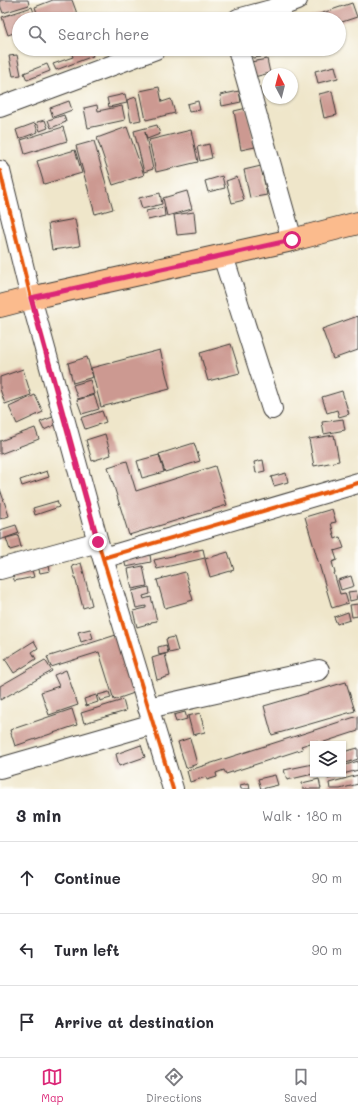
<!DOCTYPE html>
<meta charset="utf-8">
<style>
:root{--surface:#fff;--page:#f2f2f3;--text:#2b2b33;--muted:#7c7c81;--line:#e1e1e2;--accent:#db2777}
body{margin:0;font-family:Mali,sans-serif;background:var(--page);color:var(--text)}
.controls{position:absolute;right:12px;bottom:12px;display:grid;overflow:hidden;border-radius:0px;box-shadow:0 1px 3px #0004}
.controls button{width:36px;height:36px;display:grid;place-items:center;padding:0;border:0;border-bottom:1px solid var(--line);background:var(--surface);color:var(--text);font:20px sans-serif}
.compass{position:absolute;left:262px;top:68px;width:36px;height:36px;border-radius:50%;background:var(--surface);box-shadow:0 1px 3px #0004;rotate:353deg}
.stop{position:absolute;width:12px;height:12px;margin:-9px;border:3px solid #db2777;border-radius:50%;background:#fff}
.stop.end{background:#db2777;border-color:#fff;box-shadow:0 1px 4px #0008}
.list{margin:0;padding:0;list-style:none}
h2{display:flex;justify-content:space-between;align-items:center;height:52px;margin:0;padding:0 16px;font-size:17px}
h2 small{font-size:13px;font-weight:400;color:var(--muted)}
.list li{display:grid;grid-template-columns:26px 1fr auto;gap:12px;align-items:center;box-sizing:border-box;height:72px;padding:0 16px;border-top:1px solid var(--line)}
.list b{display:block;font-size:15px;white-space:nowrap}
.list em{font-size:13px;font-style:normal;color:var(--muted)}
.icon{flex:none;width:22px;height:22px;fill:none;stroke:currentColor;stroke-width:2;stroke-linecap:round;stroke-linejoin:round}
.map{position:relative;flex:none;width:358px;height:789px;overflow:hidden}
.search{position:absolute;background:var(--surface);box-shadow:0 1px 3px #0004;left:12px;right:12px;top:12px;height:44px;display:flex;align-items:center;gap:10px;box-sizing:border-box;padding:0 14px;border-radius:22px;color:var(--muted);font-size:15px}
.sheet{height:268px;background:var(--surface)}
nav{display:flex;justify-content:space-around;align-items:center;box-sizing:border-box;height:56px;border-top:1px solid var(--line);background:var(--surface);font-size:11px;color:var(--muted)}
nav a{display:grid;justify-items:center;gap:2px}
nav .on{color:var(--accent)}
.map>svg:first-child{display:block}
.building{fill:#cc9991}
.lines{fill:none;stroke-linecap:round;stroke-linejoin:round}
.minor-casing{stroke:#3c3a36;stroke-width:22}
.primary-casing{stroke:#3c3a36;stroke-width:24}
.minor{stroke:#fff;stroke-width:20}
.primary{stroke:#fbbb8d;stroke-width:22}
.cycleway-casing{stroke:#fdfcf7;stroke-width:6}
.cycleway{stroke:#e8590c;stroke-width:4}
.route{stroke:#db2777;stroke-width:5}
</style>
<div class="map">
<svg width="358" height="789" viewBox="0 0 358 789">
<rect width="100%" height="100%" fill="#fdfcf7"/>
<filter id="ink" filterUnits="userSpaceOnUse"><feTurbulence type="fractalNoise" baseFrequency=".025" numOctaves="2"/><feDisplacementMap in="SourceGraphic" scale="8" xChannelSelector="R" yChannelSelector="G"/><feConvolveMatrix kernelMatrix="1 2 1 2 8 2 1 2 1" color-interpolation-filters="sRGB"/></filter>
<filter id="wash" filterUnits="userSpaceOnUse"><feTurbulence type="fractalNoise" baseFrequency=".012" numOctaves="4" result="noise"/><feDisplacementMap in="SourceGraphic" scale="16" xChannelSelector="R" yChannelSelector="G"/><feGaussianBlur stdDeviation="0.9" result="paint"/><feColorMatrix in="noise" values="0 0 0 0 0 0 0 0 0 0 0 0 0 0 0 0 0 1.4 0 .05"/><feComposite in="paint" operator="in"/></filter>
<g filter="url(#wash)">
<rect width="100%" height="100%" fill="#efe6ca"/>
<g id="blocks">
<!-- building -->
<path class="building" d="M0 0H28L29 5 3 13 0 5Z
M53 0H72L79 19H39L35 7Z
M352 3 357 17 339 23V19H305Z
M32 7 36 19H19V31L8 35 2 17Z
M70 49H90L93 56 56 70 53 64 73 57Z
M251 49H259L261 57 253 58Z
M260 49H271L272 54 262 55Z
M17 55 21 75 13 76 9 56Z
M267 59 270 73 254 77 251 62Z
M47 64 50 71 27 80 24 73Z
M335 66 338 78 318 83 315 71Z
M159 87 162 102 171 99 175 113 146 120 140 91Z
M239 91 241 102 222 106 220 95Z
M332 91 337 115 324 118 319 94Z
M125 94 127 103 109 107 107 98Z
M136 97 141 120 131 122 127 100Z
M69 101 72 110 53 117 50 108Z
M198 101 200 110 189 112 187 104Z
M97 105 98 111 122 106 125 120 88 128 84 108Z
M247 108 255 147 241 150 234 111Z
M64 115 66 122 51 128 48 120Z
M45 120 48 128 40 131 37 122Z
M35 123 38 132 19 139 16 130Z
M157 125 160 134 147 139 145 132 153 169 144 172 134 131Z
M63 127 67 141 25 154 21 140Z
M127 127 144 175 113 185 97 138Z
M191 130 198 162 156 172 149 140Z
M94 141 113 209 95 214 76 146Z
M209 144 212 158 200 161 197 147Z
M75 150 82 173 44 184 37 161Z
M261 166 267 195 250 198 244 170Z
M222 176 225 188 208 192 205 181Z
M237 177 244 200 232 203 226 181Z
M187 191 192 209 167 216 163 198Z
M160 193 162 204 142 209 139 198Z
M164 207 165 216 148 220 146 211Z
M194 212 196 233 177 235 174 215Z
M75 219 80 246 52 250 48 224Z
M358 316V350L333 359 322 329Z
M231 344 240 373 208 381 200 353Z
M160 350 170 389 101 407 91 368Z
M87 357 93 377 73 383 68 363Z
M23 369 31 395 5 404 0 389V377Z
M90 380 94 394 78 399 73 385Z
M342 391 349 414 339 417 337 410 327 413 322 397Z
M35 395 43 412 17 424 9 407Z
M94 395 99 409 82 414 77 400Z
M102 411 106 422 85 429 81 418Z
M55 416 59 423 44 430 40 422Z
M343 419 345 430 324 434 322 422Z
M35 428 39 439 0 454V441Z
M105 434 111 455 92 461 86 440Z
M334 435 339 461 314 466 309 439Z
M194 443 200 461 165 472 159 454Z
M159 455 164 472 142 478 137 461Z
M263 460 265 471 256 473 254 462Z
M127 461 136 491 215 466 227 505 129 535 108 467Z
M47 471 49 477 22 486 20 480Z
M286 473 288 482 274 486 271 477Z
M0 489 9 516 0 519Z
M57 501 59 507 35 515 33 508Z
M332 509 336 522 331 523 335 539 340 537 344 548 334 551 337 560 332 562 335 573H334L340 594 345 593 348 603 332 608 305 517Z
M16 525 19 533 0 540V530Z
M18 535 21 547 10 550 6 538Z
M203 549 205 558 157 569 154 560Z
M228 552 234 570 210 577 205 559Z
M150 555 151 562 126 567 124 560Z
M48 561 50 571 40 573 37 563Z
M81 563 92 605 83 608 72 566Z
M143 566 147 586 132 589 128 569Z
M31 567 34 577 14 581 13 571Z
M185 572 193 600 165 608 157 580Z
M351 576 354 586 341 590 338 580Z
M149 587 150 594 143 596 144 599 151 597 157 621 151 622V623L137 627 133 611 146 608V606L136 608 132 591Z
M356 591 358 599 350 601 348 592Z
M358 604V616L352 617 350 605Z
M348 612 350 620 337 624 334 617Z
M90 629 93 638 81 642 78 632Z
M116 635 134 693 114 700 99 652 51 667 47 657Z
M174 637 178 651 169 653 166 639Z
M34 641 38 648 32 652 36 659 14 673 5 659Z
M166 645 168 653 159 655 158 647Z
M165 654 170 676 157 680 152 658Z
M45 660 52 671 0 700V686Z
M66 670 78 705 49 715 41 692 59 686 54 675Z
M346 682 355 711 272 735 264 706Z
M109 692 111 698 100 701 98 695Z
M96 695 98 702 86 706 84 699Z
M123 700 126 711 84 723 81 713Z
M72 709 77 725 15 746 10 730Z
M185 712 187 719 176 722 174 715Z
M200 713 205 732 193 735 188 716Z
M358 716V731L318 744 317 741 301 746 303 749 226 774 224 770 216 773 217 777 207 780 206 777 190 782 187 771Z
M190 738 197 764 186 768 178 742Z
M141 745 145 757 119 766 116 754Z
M358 748V759L343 764V752Z
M358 761V770L343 774V766Z
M313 764V774L287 780 284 770Z
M327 774H343L328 779Z
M275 775 278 785 261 789 258 779Z
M358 775V784L340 789H330L329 783Z
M319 779 321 789H303L302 783Z
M249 783 250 789H241L240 785Z"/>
</g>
</g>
<g filter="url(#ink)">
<use href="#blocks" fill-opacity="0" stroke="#3c3a36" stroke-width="1"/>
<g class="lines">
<!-- minor casing -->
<g class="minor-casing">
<path id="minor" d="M238 19 271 10 297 0
M238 49 292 240
M0 107 156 49
M0 171 31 298 98 542 173 789
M223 256 272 409
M103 558 358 483
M0 569 98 542
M148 708 319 670
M0 768 153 724"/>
</g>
<!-- primary casing -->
<g class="primary-casing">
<path id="primary" d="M0 306 31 298 292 240 358 223"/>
</g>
<!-- minor -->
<use href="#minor" class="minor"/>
<!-- primary -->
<use href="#primary" class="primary"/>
<!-- cycleway casing -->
<g class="cycleway-casing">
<path id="cycleway" d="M0 171 31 298 98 542 173 789
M103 558 358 483"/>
</g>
<!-- cycleway -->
<use href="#cycleway" class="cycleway"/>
</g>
</g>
<g class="lines" filter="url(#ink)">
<!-- route -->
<path class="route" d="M98 542 31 298 292 240"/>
</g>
</svg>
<div class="controls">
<button><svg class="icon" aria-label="layers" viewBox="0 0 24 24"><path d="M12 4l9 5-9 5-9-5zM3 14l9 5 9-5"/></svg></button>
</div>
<svg class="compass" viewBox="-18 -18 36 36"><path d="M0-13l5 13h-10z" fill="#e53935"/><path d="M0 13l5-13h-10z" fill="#7c7c81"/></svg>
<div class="stop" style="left:292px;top:240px"></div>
<div class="stop end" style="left:98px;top:542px"></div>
<div class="search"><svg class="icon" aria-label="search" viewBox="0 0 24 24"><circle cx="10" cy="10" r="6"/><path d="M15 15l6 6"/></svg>Search here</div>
</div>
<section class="sheet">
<h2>3 min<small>Walk · 180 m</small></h2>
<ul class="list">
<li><svg class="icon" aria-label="ahead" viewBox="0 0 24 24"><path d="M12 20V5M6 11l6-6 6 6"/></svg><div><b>Continue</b></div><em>90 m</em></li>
<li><svg class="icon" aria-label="left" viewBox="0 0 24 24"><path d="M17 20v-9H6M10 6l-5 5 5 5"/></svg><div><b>Turn left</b></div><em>90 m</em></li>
<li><svg class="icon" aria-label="arrive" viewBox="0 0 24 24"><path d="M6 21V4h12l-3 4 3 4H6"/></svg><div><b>Arrive at destination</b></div></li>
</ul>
</section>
<nav>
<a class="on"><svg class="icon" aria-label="map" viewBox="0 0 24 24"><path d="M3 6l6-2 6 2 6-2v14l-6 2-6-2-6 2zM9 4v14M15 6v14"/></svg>Map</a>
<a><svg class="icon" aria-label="directions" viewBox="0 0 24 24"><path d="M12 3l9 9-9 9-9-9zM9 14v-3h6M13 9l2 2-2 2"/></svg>Directions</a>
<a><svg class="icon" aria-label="saved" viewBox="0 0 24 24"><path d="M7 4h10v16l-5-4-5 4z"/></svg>Saved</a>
</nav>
